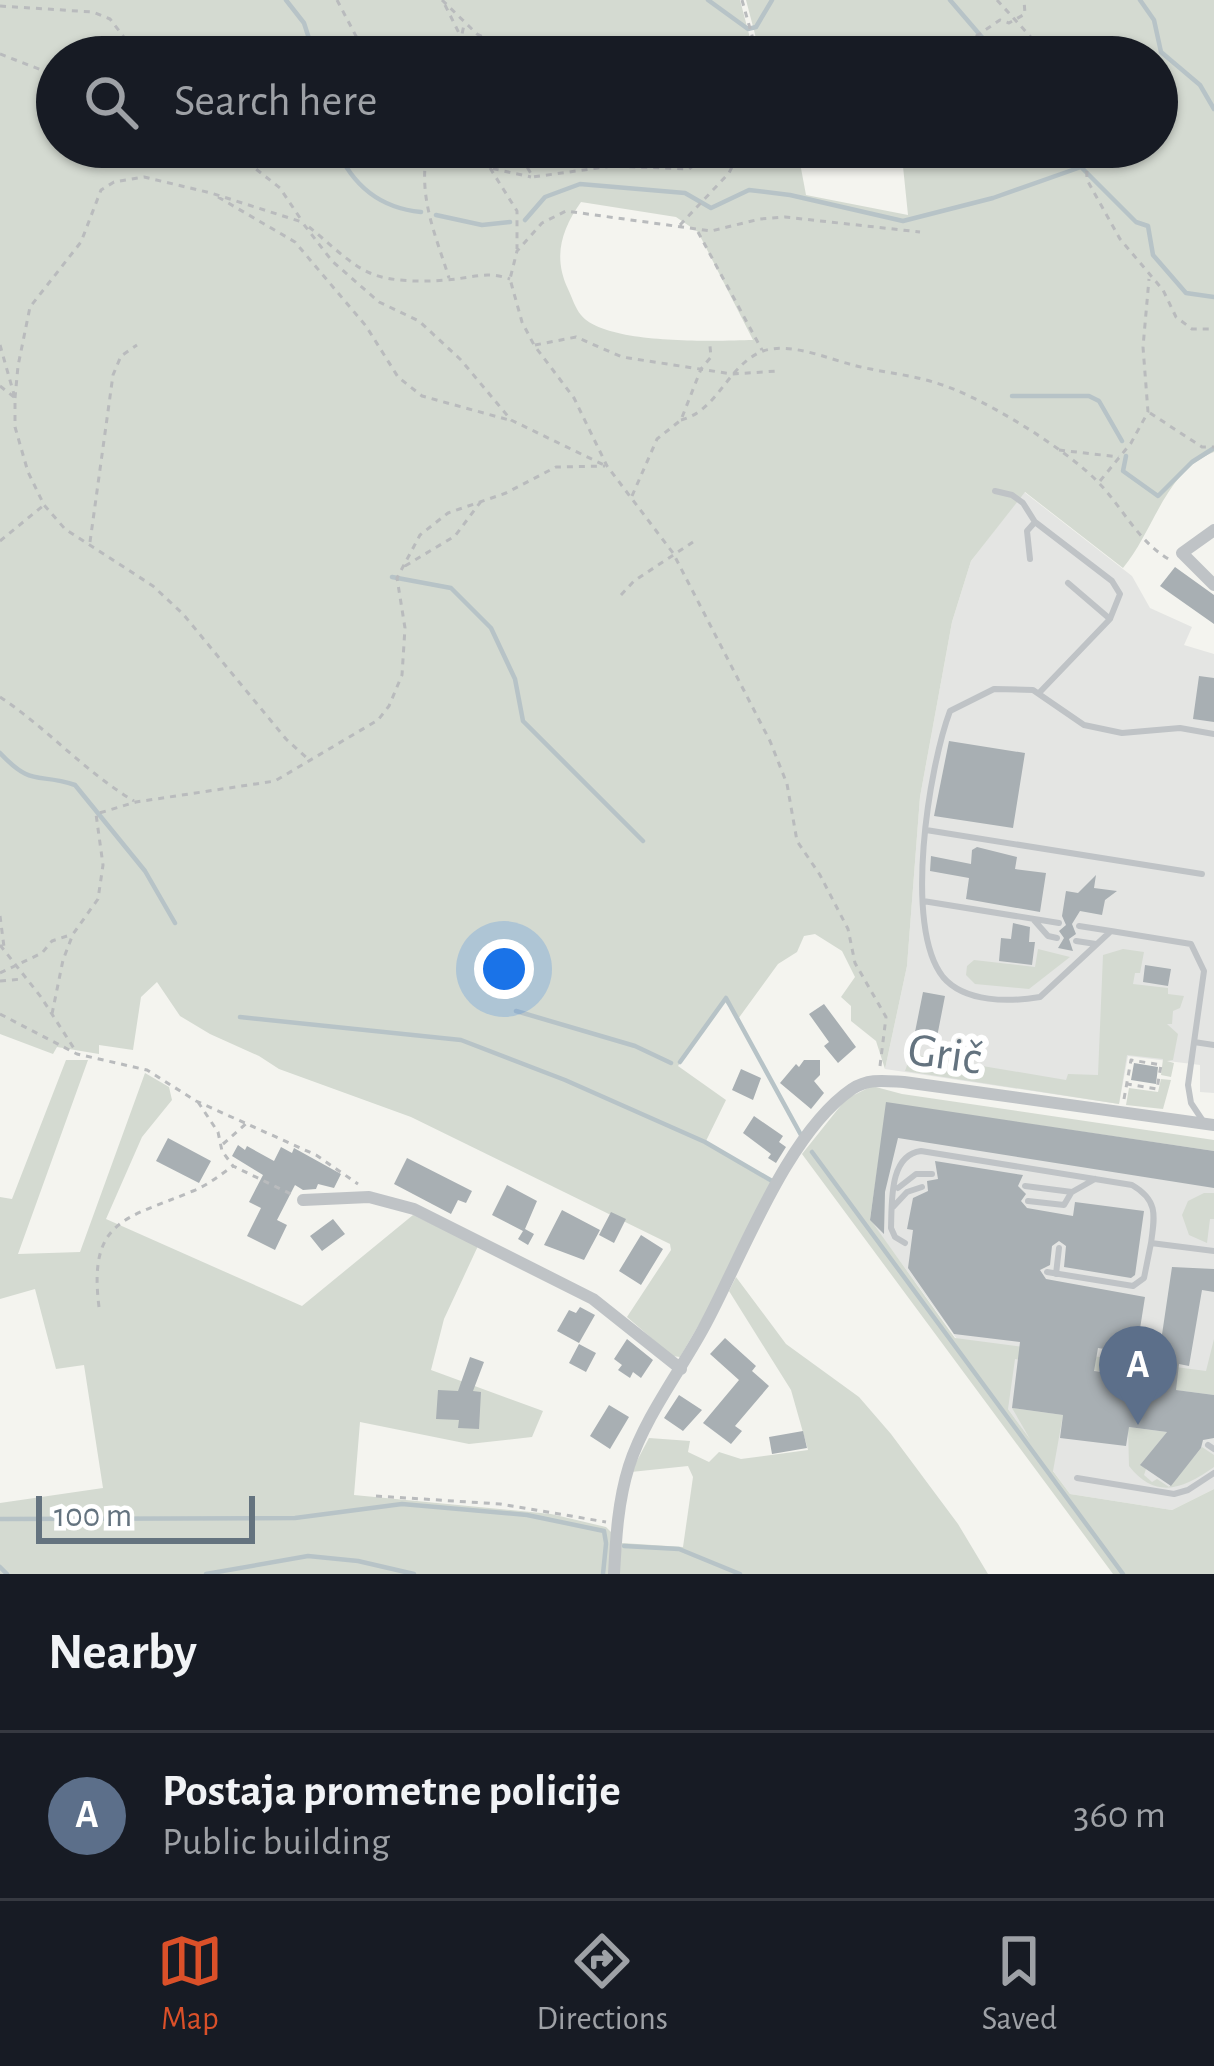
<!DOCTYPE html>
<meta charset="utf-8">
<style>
:root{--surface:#171b24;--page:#20242c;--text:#f1f3f6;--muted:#9ea1a6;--line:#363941;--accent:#da5029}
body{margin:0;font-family:"Alegreya Sans",sans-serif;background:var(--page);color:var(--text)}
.scale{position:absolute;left:36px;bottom:30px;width:219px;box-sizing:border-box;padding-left:12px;border:6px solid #64737f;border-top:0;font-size:33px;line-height:42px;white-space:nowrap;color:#64737f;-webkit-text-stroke:9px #fff;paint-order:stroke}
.you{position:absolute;left:504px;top:969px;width:42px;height:42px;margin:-30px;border:9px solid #fff;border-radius:50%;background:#1a73e8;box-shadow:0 0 0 18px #1a73e833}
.badge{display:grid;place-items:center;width:78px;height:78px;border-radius:50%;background:var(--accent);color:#fff;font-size:39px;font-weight:700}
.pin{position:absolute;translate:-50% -99px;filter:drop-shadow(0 3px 6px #0008)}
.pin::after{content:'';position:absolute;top:63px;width:42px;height:36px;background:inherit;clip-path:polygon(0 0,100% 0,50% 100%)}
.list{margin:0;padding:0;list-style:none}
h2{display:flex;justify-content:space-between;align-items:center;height:156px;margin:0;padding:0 48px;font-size:51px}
h2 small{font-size:39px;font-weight:400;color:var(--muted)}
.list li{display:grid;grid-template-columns:78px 1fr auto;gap:36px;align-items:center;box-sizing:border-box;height:168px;padding:0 48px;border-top:3px solid var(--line)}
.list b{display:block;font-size:45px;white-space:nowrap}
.list p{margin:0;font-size:39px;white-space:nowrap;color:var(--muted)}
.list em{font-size:39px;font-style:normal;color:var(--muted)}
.icon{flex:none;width:66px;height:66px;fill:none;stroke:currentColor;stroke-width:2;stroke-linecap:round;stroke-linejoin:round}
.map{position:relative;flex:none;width:1214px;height:1574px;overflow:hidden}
.search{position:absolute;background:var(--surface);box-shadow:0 3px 9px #0004;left:36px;right:36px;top:36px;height:132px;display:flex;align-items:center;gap:30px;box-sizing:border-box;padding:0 42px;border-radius:66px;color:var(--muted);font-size:45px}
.sheet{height:324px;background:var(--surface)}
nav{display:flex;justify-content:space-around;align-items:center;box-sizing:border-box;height:168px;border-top:3px solid var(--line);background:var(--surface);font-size:33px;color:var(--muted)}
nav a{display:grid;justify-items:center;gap:6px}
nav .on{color:var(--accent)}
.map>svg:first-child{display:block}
.built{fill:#e4e5e3}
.green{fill:#d4dad1;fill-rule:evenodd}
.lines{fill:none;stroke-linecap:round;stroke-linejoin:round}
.stream{stroke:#b7c3c7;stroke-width:4.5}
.building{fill:#a8afb3}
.path{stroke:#b9bbbd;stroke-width:3;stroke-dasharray:6 6;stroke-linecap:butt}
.lane{stroke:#bfc3c6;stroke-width:6}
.street{stroke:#bfc3c6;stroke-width:12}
.labels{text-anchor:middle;stroke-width:12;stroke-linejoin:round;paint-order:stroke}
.street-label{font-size:48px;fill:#64737f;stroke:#fff}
</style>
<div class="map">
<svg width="1214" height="1574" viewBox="0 0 1214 1574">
<rect width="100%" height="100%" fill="#f4f4ef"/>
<!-- built -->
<path class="built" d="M1024 492 1132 576 1150 608 1192 627 1184 645 1214 654V1093L1200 1092V1065L1128 1056 1119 1104 885 1069 907 966 920 797 952 622 971 561Z
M886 1102 1214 1151V1489L1172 1510 1070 1494 870 1220Z"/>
<!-- green -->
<path class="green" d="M0 0H740L755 57H57V147H797L806 195 908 215 901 147H1157V57H894L892 49 823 43 779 47 780 57H761L746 0H1214V452C1165 471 1154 531 1123 568L1025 492 971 561 952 622 920 797 907 966 885 1069 876 1041 851 1021V1006L841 997 855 977 842 951 815 934 804 936 797 952 778 964 738 1019 725 1002 678 1066 726 1100 705 1143 773 1184 722 1285 680 1357 672 1356 627 1317 671 1250 670 1244 411 1117 279 1069 259 1056 210 1034 180 1016 157 982 141 997 133 1050 99 1045V1054L57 1047 53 1054 0 1034ZM581 202 676 217 698 232 753 340C715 341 605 345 581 315 575 308 572 297 568 289 553 258 561 230 581 202Z
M1038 949 1070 957 1029 989 975 984 966 975 967 966 974 960 1035 967Z
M1123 949 1144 952 1140 973H1135L1133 984 1168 988V994L1184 996 1180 1008 1173 1011 1172 1024H1167L1178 1034 1173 1060 1167 1061 1174 1063 1171 1077 1161 1075 1163 1059 1127 1055 1119 1104 905 1071 911 1054 1066 1080 1068 1074 1098 1075 1103 955Z
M66 1060H88L18 1254 80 1252 145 1073 169 1087 172 1100 142 1137 106 1219 302 1306 413 1215 478 1246 444 1319 431 1370 543 1411 532 1437 469 1444 360 1422 354 1495 551 1514 606 1527 612 1533 610 1574H0V1503L103 1488 84 1365 56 1369 35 1289 0 1299V1197L12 1199Z
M1161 1079 1171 1080 1163 1109 1126 1105 1129 1088 1158 1092Z
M872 1086 902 1094 1214 1140V1151L887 1103 870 1219 955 1338 1206 1371 1214 1339V1395L1176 1390V1382L1015 1359 1008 1409 1030 1439 1012 1408 1063 1415 1053 1471 1070 1494 1172 1510 1214 1489V1574H1113L802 1154 846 1099Z
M1204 1193H1214V1219H1210L1207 1243 1189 1235 1182 1215 1188 1201Z
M736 1277 786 1344 859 1397 891 1434 958 1524 988 1574H618L622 1543 683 1547 693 1477 688 1466 631 1472 649 1438 690 1441 688 1452 709 1462 719 1452 741 1459 808 1450 791 1390 729 1291Z
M1128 1427 1167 1432 1141 1464 1146 1469 1144 1475 1152 1482 1157 1479 1169 1487 1202 1447 1214 1455V1467C1183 1489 1156 1500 1129 1466Z"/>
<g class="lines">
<!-- stream -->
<path class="stream" d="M286 0 304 23 315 57
M708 0 748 29 756 27 772 0
M950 0 999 57
M1140 0 1154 20 1161 52 1200 85 1214 109
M336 147C352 185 379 208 421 212
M1071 147 1081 167
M436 215 482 225 510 222
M525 220 545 197 580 184 685 193 711 208 749 190 790 195 903 221 993 198 1081 167 1136 222 1148 226 1153 255 1186 293 1214 297
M1012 396H1089L1099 401 1122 441
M1126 456 1123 471 1158 496 1192 462 1214 448
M392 577 451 588 491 628 515 679 523 721 643 841
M0 753C33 788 37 772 75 785L145 871 175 923
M516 1011 635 1046 671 1063
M240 1017 461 1040 565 1080 705 1142 772 1181
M680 1062 726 998 801 1135
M812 1152 1123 1574
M0 1519 295 1518 402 1504 527 1515 604 1531 606 1543
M624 1546 679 1549 740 1574
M0 1567 7 1574
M206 1574 308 1556 358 1561 414 1574
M603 1574 606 1544"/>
</g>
<!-- building -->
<path class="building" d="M1175 567 1214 595V624L1160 586Z
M1199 676 1214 678V722L1193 719Z
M949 741 1025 753 1013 828 934 816Z
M977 847 1017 857 1015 869 1046 873 1040 912 966 899 969 878 930 871 931 856 971 864 972 850Z
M1096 875 1094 888 1117 891 1105 900 1102 915 1080 911 1072 924 1076 934 1069 939 1073 951 1058 948 1064 938 1059 931 1066 925 1062 916 1066 891 1078 893Z
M1013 923 1030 927 1029 942H1035L1032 965 999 961 1001 938 1011 939Z
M1145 965 1171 969 1168 986 1143 982Z
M923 992 945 996 937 1037 915 1032Z
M824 1004 856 1047 838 1063 824 1046 829 1042 809 1014Z
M804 1060H820V1075L814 1081 824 1093 811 1109 780 1083 796 1064 799 1067Z
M1134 1063 1158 1067 1156 1084 1131 1080Z
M741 1069 761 1078 753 1100 732 1090Z
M886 1102 1214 1151V1188L898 1138 885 1192 884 1234 870 1220Z
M754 1116 783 1136 779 1142 786 1147 776 1163 768 1158 771 1154 743 1133Z
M168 1138 211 1161 199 1183 156 1161Z
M238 1145 245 1150 247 1146 274 1161 281 1147 292 1153 294 1148 341 1174 334 1188 318 1184 316 1189 303 1190 295 1185 277 1220 287 1225 275 1250 247 1236 261 1208 249 1202 263 1175 232 1156Z
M407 1158 472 1191 466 1203 458 1200 451 1214 394 1184Z
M935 1161 1023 1175 1018 1186 1026 1194 1021 1201 1027 1208 1073 1216 1075 1202 1144 1211 1135 1275 1131 1278 1064 1267 1066 1246 1059 1241 1052 1246 1050 1265 1040 1270 1046 1279 1145 1297 1136 1354 1098 1348 1094 1371 1148 1378 1153 1347 1160 1348 1172 1267 1214 1269V1292L1202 1290 1189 1366 1179 1364 1176 1390 1214 1395V1438L1203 1440 1201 1448 1171 1486 1140 1465 1167 1432 1129 1427 1126 1446 1060 1438 1063 1415 1012 1408 1020 1342 954 1334 908 1268 913 1230 907 1229 913 1198 928 1191 927 1181 938 1179Z
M507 1185 537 1201 525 1229 534 1234 528 1245 518 1239 523 1231 492 1215Z
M562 1210 600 1230 584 1260 544 1245Z
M611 1212 626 1219 614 1243 599 1235Z
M333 1219 345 1234 322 1251 310 1236Z
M641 1235 663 1249 641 1285 619 1271Z
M580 1307 595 1315 579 1343 557 1331 569 1310 576 1313Z
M725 1338 756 1366 752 1371 769 1386 735 1426 742 1431 731 1444 703 1423 739 1380 710 1354Z
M627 1339 653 1360 641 1378 633 1372 630 1378 618 1370 622 1365 614 1359Z
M579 1344 596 1353 586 1372 569 1363Z
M470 1357 484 1362 473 1391 481 1392 479 1429 458 1428 459 1420 436 1419 438 1390 458 1391Z
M679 1395 702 1410 683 1431 664 1418Z
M609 1405 629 1417 610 1449 590 1436Z
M803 1431 807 1448 772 1454 769 1437Z"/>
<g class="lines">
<!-- path -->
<path class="path" d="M337 0 367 57
M442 0 477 34 524 57
M742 0 758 57
M997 0 1049 57
M445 5 471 57
M0 6 93 12 110 19 139 57
M966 43 1000 20 1009 23 1025 14 1024 0
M0 54 57 76
M457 57 464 25
M228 147 280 188 302 221
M428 147C417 195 435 233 449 278
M450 147 490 168 531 177
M515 147 533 177 612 166 689 169 719 147
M1086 147 1087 180 1120 239 1163 290 1176 317 1192 329H1214
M490 168 517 211V249
M218 197 295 242 366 326 398 377 422 396 509 420
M680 225 729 173 742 147
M309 227C327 241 349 264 370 273 390 282 423 282 445 280 469 279 485 270 510 279
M698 232 762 350
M0 345 15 398V427L28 472 44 505 65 529 153 586 183 614 286 739 309 760
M535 345 576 337 622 357 732 374 778 371
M0 386 14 397
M15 398 18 366 30 307 81 242 101 190 114 182 144 177 211 193 302 222 332 261 379 302 419 321 461 360 511 420 606 466
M1150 413 1202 447H1214
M681 420C719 410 727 365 763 351 790 342 826 358 853 365 879 372 907 374 933 382 978 394 1063 447 1096 480 1123 507 1136 540 1170 560
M1059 450 1119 457
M1100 481 1131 443 1148 412 1143 347 1149 279
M632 496 657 439 681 420 701 369 711 357 710 346
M0 541 44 505
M90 542 113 375 121 356 137 345
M405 566 455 536 482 500
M621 595 634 581 693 542
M0 697C47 728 85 772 134 801
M0 916 4 947
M0 945 41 997 75 1050
M0 973 42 953 52 941 70 935
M0 981 22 979
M0 1014 77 1054 147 1070 196 1101 316 1155 358 1184
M52 1014 63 960 73 934 98 899 103 865 96 814 136 802 275 781 378 720 389 706 402 675 405 628 397 578 420 535 448 513 506 493 556 467 605 466
M880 1066 886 1017 855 963 848 929 820 875 797 841 787 784 770 741 673 553 607 466 574 398 534 345 522 322 510 279 517 251 542 223 566 211 711 231 760 219 785 217 920 232
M1124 1099 1131 1060 1161 1065 1157 1089 1127 1084
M198 1102 218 1132 222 1151 233 1166 293 1195
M223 1144 248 1122
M99 1307C88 1219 126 1219 193 1191 208 1185 220 1175 233 1166
M376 1496 500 1504 606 1522"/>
<!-- lane -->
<path class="lane" d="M995 491 1012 495 1023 503 1035 522 1112 581 1120 594 1110 619
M1030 559 1027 531 1035 522
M1039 693 1110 619 1068 583
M926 830 1202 874
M923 901 1059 923
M1033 919 1048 936 1057 938
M1079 926 1111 931
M1076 941 1096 944
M1194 1042 1214 1045
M1203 1121 1191 1103 1188 1085 1204 971 1191 944 1111 931 1040 997C1010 1002 965 1003 943 977 903 927 929 767 950 711L994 689 1033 690 1084 725 1122 733 1180 728 1214 734
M1025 1186 1072 1192 1095 1179
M898 1188 916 1174H932
M1028 1201 1064 1205 1071 1193
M893 1207 907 1192 922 1187
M905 1243 895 1237 891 1228C892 1202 889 1155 921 1151L1132 1185C1158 1200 1155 1215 1151 1243
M1047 1272 1133 1286 1144 1278 1151 1243 1214 1251
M1056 1274 1059 1248
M1208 1445 1214 1449
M1077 1478 1174 1494 1188 1490 1214 1473"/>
<!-- street -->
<path class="street" d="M1214 530 1182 553 1214 585
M303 1200 369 1197 414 1209 593 1299 681 1369
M614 1574C616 1537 618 1501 629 1466 645 1417 679 1373 703 1329 741 1260 786 1134 852 1089 869 1078 885 1081 904 1082L1214 1125"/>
</g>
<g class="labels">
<!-- street labels -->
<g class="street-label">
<text transform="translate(945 1052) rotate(8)" y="17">Grič</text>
</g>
</g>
</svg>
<div class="scale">100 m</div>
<div class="you"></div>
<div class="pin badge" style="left:1138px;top:1425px;background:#5c6f8a">A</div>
<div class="search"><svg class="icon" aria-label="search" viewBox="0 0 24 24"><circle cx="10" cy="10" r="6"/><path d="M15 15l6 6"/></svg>Search here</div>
</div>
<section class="sheet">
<h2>Nearby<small></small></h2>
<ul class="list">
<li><span class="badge" style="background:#5c6f8a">A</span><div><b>Postaja prometne policije</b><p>Public building</p></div><em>360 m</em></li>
</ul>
</section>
<nav>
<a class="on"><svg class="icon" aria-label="map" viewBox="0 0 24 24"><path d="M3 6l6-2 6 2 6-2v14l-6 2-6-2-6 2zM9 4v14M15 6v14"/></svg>Map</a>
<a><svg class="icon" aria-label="directions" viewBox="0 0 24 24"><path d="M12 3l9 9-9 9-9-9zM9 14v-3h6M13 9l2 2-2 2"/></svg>Directions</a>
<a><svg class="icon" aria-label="saved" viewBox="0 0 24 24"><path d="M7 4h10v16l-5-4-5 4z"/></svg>Saved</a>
</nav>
